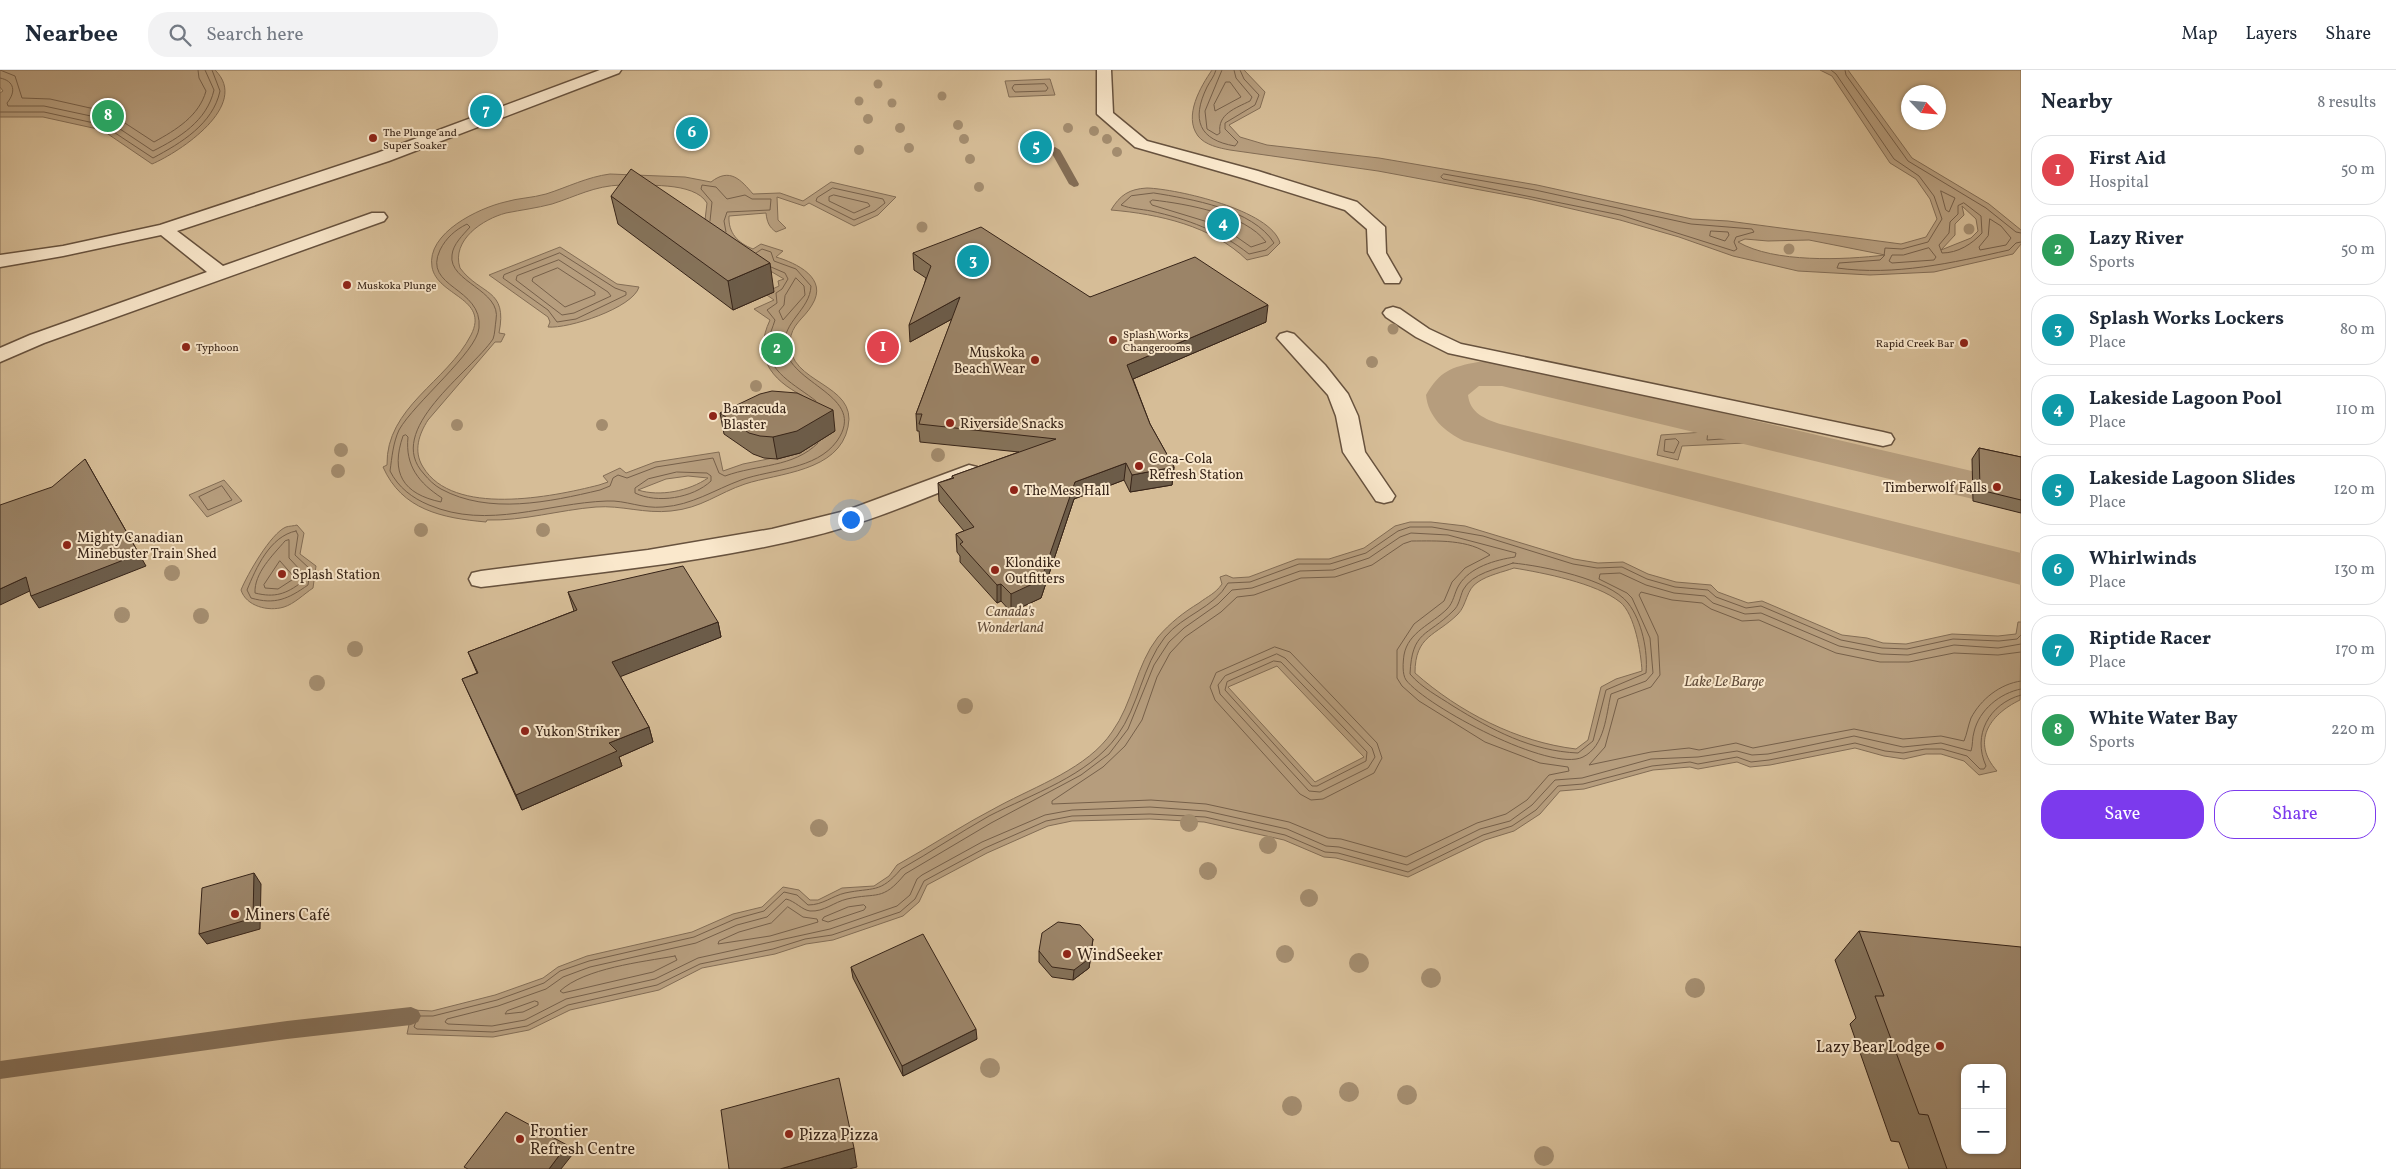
<!DOCTYPE html>
<meta charset="utf-8">
<style>
:root{--surface:#fff;--page:#f2f2f3;--text:#1f2937;--muted:#747a83;--line:#e0e1e3;--accent:#7c3aed}
body{margin:0;font-family:Vollkorn,serif;background:var(--page);color:var(--text)}
.controls{position:absolute;right:15px;bottom:15px;display:grid;overflow:hidden;border-radius:10px;box-shadow:0 1px 4px #0004}
.controls button{width:45px;height:45px;display:grid;place-items:center;padding:0;border:0;border-bottom:1px solid var(--line);background:var(--surface);color:var(--text);font:25px sans-serif}
.compass{position:absolute;left:1901px;top:15px;width:45px;height:45px;border-radius:50%;background:var(--surface);box-shadow:0 1px 4px #0004;rotate:116deg}
.you{position:absolute;left:850px;top:449px;width:18px;height:18px;margin:-12px;border:4px solid #fff;border-radius:50%;background:#1a73e8;box-shadow:0 0 0 8px #1a73e833}
.badge{display:grid;place-items:center;width:32px;height:32px;border-radius:50%;background:var(--accent);color:#fff;font-size:16px;font-weight:700}
.pin{position:absolute;translate:-50% -50%;border:2px solid #fff;box-shadow:0 1px 5px #0006}
.list{margin:0;padding:0;list-style:none}
h2{display:flex;justify-content:space-between;align-items:center;height:65px;margin:0;padding:0 20px;font-size:21px}
h2 small{font-size:16px;font-weight:400;color:var(--muted)}
.list li{display:grid;grid-template-columns:32px 1fr auto;gap:15px;align-items:center;box-sizing:border-box;height:70px;margin:0 10px 10px;padding:0 10px;border:1px solid var(--line);border-radius:20px}
.list b{display:block;font-size:19px;white-space:nowrap}
.list p{margin:0;font-size:16px;white-space:nowrap;color:var(--muted)}
.list em{font-size:16px;font-style:normal;color:var(--muted)}
.actions{display:flex;gap:10px;padding:15px 20px}
.actions a{flex:1;padding:11px 0;border:1px solid var(--accent);border-radius:20px;text-align:center;font-size:18px;color:var(--accent)}
.actions .main{background:var(--accent);color:#fff}
.icon{flex:none;width:28px;height:28px;fill:none;stroke:currentColor;stroke-width:2;stroke-linecap:round;stroke-linejoin:round}
.map{position:relative;flex:none;width:2021px;height:1099px;overflow:hidden}
header{display:flex;align-items:center;gap:30px;box-sizing:border-box;height:70px;padding:0 25px;background:var(--surface);border-bottom:1px solid var(--line)}
header strong{font-size:24px}
nav{display:flex;gap:28px;margin-inline-start:auto;font-size:18px}
.search{width:350px;height:45px;background:var(--page);display:flex;align-items:center;gap:12px;box-sizing:border-box;padding:0 18px;border-radius:20px;color:var(--muted);font-size:19px}
main{display:flex}
aside{flex:1;background:var(--surface)}
.map>svg:first-child{display:block}
.green{fill:#d6bd97;stroke:#867058;fill-rule:evenodd}
.water{fill:#b69d7d;stroke:#836d55;fill-rule:evenodd}
.lines{fill:none;stroke-linecap:round;stroke-linejoin:round}
.shore{stroke:#76604a;stroke-width:1}
.stream{fill:#836d55;fill-rule:evenodd}
.canal{fill:#b69d7d;fill-rule:evenodd}
.lane-casing{stroke:#67523e;stroke-width:3}
.lane{fill:#fae8cc;fill-rule:evenodd}
.tree{fill:#a38c6e}
.wall{fill:#857259;stroke:#372418}
.shaded-wall{fill:#6c5c49;stroke:#372418}
.building{fill:#9b8468;stroke:#372418;fill-rule:evenodd}
.poi-dot{fill:#8f2418;stroke:#fae8cc;stroke-width:2}
.labels{text-anchor:middle;stroke-width:4;stroke-linejoin:round;paint-order:stroke}
.far-poi-label{font-size:11px;fill:#372418;stroke:#fae8cc;text-anchor:start}
.poi-label{font-size:14px;fill:#372418;stroke:#fae8cc;text-anchor:start}
.park-label{font-size:14px;font-style:italic;fill:#5f4a38;stroke:#fae8cc}
.water-label{font-size:15px;font-style:italic;fill:#634e3b;stroke:#fae8cc}
.near-poi-label{font-size:16px;fill:#372418;stroke:#fae8cc;text-anchor:start}
</style>
<header>
<strong>Nearbee</strong>
<div class="search"><svg class="icon" aria-label="search" viewBox="0 0 24 24"><circle cx="10" cy="10" r="6"/><path d="M15 15l6 6"/></svg>Search here</div>
<nav><a>Map</a><a>Layers</a><a>Share</a></nav>
</header>
<main>
<div class="map">
<svg width="2021" height="1099" viewBox="0 0 2021 1099">
<rect width="100%" height="100%" fill="#f7dcb1"/>
<filter id="stains"><feTurbulence type="fractalNoise" baseFrequency=".004" numOctaves="4"/><feColorMatrix values="0 0 0 0 .2 0 0 0 0 .09 0 0 0 0 .02 0 0 0 .5 -.17"/></filter>
<radialGradient id="worn" r=".72"><stop offset=".6" stop-color="#630" stop-opacity="0"/><stop offset="1" stop-color="#630" stop-opacity=".3"/></radialGradient>
<!-- green -->
<path class="green" d="M0 0H2021V1099H0ZM1908 22H1938V52H1908ZM1965 998H2002V1080H1965Z"/>
<!-- water -->
<path class="water" d="M0 0H215C251 35 180 82 152 94L102 60 43 47H0V23L3 21 0 17Z
M1212 0H1244L1265 22 1260 38 1229 55 1240 67 1267 75 1379 88 1537 115 1692 149 1728 151 1901 174 1926 167 1937 149 1930 129 1916 109 1890 93 1832 6 1820 0H1848L1912 88 1989 134 2021 160V174L2013 184 1934 202 1870 205 1798 201 1733 186 1679 167 1620 150 1529 129 1378 101 1230 80C1219 78 1205 75 1198 66 1183 46 1201 16 1212 0ZM1962 136 1976 149 1978 161 1971 168 1941 180 1955 165V154L1964 145ZM1745 169 1768 171 1809 170 1885 185C1844 190 1774 193 1738 172Z
M1050 9 1055 25 1009 27 1005 11Z
M610 104 685 107 711 112C730 97 741 110 753 124L780 123 803 131 831 112 896 127 878 145 854 156 809 133 804 136 777 127 778 150 786 158 776 162C769 157 767 152 766 143L729 146C728 163 738 173 753 179L761 174 783 181 776 187C796 193 829 208 812 235 804 249 791 254 790 272 788 314 858 313 848 357 839 402 778 403 745 414 718 423 702 438 671 441 645 444 621 435 596 437 559 440 524 451 487 450L486 452C442 448 402 440 383 397L387 395C386 337 447 312 471 265 490 228 437 226 432 197 426 163 479 138 505 132 518 128 532 128 546 124 568 117 587 107 610 104ZM621 115C644 116 694 111 707 133L705 150 748 195 772 202 784 209 778 211 779 216 764 223 774 230 754 239 770 250C753 286 770 309 803 326L798 383 743 394 723 401 719 382 655 392 626 403 620 398 603 406 608 412 599 415C552 427 453 447 423 397 413 381 419 364 428 350L495 272H501L505 264 499 263C508 218 481 226 460 198 451 170 483 149 506 143 521 140 537 138 552 134 577 126 594 116 621 115ZM688 406 708 408C689 421 660 427 638 420L666 409Z
M1147 118C1177 119 1271 140 1280 173L1268 185 1247 190C1212 156 1159 144 1111 140 1120 125 1129 119 1147 118Z
M560 177 617 214 639 217C633 238 568 259 548 257L550 252 548 247 489 205Z
M1683 340 1760 359 1758 376 1745 373 1682 376 1678 390 1657 385 1661 365 1704 362V360L1680 355Z
M1832 377 1972 410 1973 419 1831 386Z
M224 410 242 431 207 447 189 425Z
M1410 452H1431L1465 456 1574 489 1598 493 1623 492 1648 504 1676 512 1711 515 1718 522 1748 533 1762 531 1842 565 1867 568 1883 573 1906 574 1952 564 1998 566 2016 564 2018 552H2021L2020 630C1989 645 1971 672 1997 701L1979 705 1964 691 1941 684H1926L1904 689 1884 686 1855 678 1770 695 1750 697 1737 692 1698 699 1690 697 1653 700 1584 719 1560 721 1540 744 1514 761 1485 770 1408 807 1336 788 1324 787 1284 770 1204 752 1150 749 1072 751 1048 756 987 783 927 815 919 832 903 846 833 870 806 874 775 884 702 898 659 920 570 940 529 960 493 967 407 964 412 940 432 941 495 925 543 908 558 897 587 886 692 862 733 844 762 837 783 817 799 820 810 830H818L842 818 874 816 889 806 897 795C931 776 964 754 999 736 1036 716 1088 698 1112 662 1133 633 1136 595 1158 567 1170 553 1184 542 1199 533 1208 526 1215 524 1222 514L1220 507 1226 505 1233 508 1249 507 1297 489H1329L1364 478 1395 456ZM1514 498C1544 503 1596 513 1620 532 1635 544 1641 583 1642 601L1616 609 1601 617 1588 670 1576 679C1517 672 1459 642 1415 603 1415 565 1436 566 1458 544 1467 535 1466 519 1478 512 1488 505 1503 502 1514 498ZM1277 596 1364 687 1315 712 1228 617Z
M297 455 304 463 300 484 316 496 313 518C304 524 294 534 284 537 268 542 246 536 241 520 247 505 271 463 286 457 289 456 294 456 297 455Z"/>
<g class="lines">
<!-- shore -->
<path class="shore" d="M0 0 15 6 22 28 50 29 108 42 154 72C176 60 199 46 206 21L199 8 198 0
M1216 0C1214 7 1210 11 1207 17 1191 50 1199 70 1235 76L1238 72 1225 59V53L1255 35 1259 25 1244 9 1240 0
M1222 0 1205 41 1207 59 1217 65 1220 63C1217 44 1236 38 1250 31L1252 27 1236 8 1234 0
M1831 0 1836 4 1894 89 1919 106 1934 126 1942 149 1928 172 1902 179 1885 178 1884 186 1880 190 1839 193 1837 198C1895 206 1952 193 2009 180L2016 173 2021 172
M1845 0 1846 5 1908 91 1986 138 2016 162 2021 163
M0 8C15 11 16 22 7 33L8 36H44L105 49 153 81C179 68 207 51 214 20L205 0
M1226 12H1230L1241 27 1215 41 1214 35Z
M1045 14 1048 18 1046 21 1015 22 1012 18 1014 15Z
M0 42H44L103 55 153 88C181 73 213 54 220 21L212 0
M1444 104 1535 120 1691 154 1752 159 1754 162 1736 167 1734 172 1737 179 1734 181 1620 145 1443 109 1441 107Z
M833 118 883 129 885 133 875 141 854 150 816 131 817 128Z
M1941 121 1955 128 1949 142 1946 140Z
M1154 123C1191 129 1253 139 1274 173L1266 180 1249 184C1220 161 1187 149 1151 141 1141 139 1131 139 1121 135L1131 126Z
M834 125 868 133 870 136 854 143 829 131V127Z
M1153 130C1187 134 1245 144 1266 172L1251 177 1221 156 1152 135 1150 132Z
M1964 133 1981 146 1982 163C1972 174 1958 183 1942 183L1939 175 1949 163 1950 152 1958 144V136Z
M1990 149 2001 156 2011 168 2006 175 1980 180 1979 177 1988 166Z
M710 151 712 132 701 119 702 115 716 117 727 129 745 125 752 129H771L770 140 727 142 724 151 726 162
M1711 161 1728 162 1729 165 1725 171 1710 166Z
M1929 178 1936 187 1934 190 1892 193 1889 191 1892 185H1903Z
M560 183 615 218 626 222V225L576 249 557 252 548 240 503 208 504 205Z
M756 183 762 179 771 182 774 191 796 199 811 216C810 240 782 252 785 276 788 315 869 325 837 371 816 400 772 399 741 410 714 420 692 435 663 437 642 439 626 430 607 431 547 433 488 460 429 435 412 428 398 417 390 401 392 387 393 373 399 360 414 333 477 282 479 258 483 217 422 218 440 180 446 168 455 160 467 154L470 157C463 165 453 174 452 185 448 212 502 220 496 250 495 256 495 264 493 269 471 302 383 360 424 404 429 410 434 415 441 419 489 445 549 432 600 420L610 416 613 408 618 405 627 408 656 397 713 388 719 403 725 406C758 394 793 398 818 373
M559 190 608 222 611 226 574 243 562 245 516 210 517 206Z
M771 197 785 203 788 209 782 219 776 223 777 233 767 240 775 250C773 257 769 265 768 273 766 302 796 315 816 331
M558 198 595 222V225L565 237 532 211 533 208Z
M796 208 804 216 805 225 783 250 779 241 784 235 785 226Z
M1707 351 1752 362 1753 367 1707 370 1708 360 1704 354Z
M406 365 408 367C405 396 419 413 442 428L441 432C403 424 390 403 403 366Z
M1676 369 1679 372 1674 383 1664 381 1665 370Z
M677 402 707 403 711 406V411C693 428 657 434 635 423V418L648 409Z
M222 416 232 430 208 440 199 427Z
M296 461 298 465 295 485 310 499 308 515C288 529 275 535 251 528L247 520C256 498 270 466 296 461Z
M289 470V488L303 503 302 512C286 524 275 528 255 523 254 503 273 485 285 471Z
M1412 471C1437 471 1469 469 1490 485L1465 498 1452 512 1444 531 1414 554 1397 580V608L1402 616 1419 631 1485 672 1540 693 1568 697 1569 701 1549 705 1527 730 1506 744 1477 753 1406 787 1341 769 1328 768 1289 752 1206 734 1151 730 1052 734V731L1103 697 1125 676 1142 650 1157 607 1170 583 1185 567 1221 542 1237 527 1254 525 1301 508 1335 507 1372 495 1403 474Z
M280 491 295 508 278 519 265 518 264 515Z
M1513 493C1543 496 1609 509 1628 533 1642 551 1648 581 1646 603L1606 620 1593 671 1578 683C1531 681 1492 660 1453 636 1438 626 1422 618 1410 604 1412 560 1427 567 1453 541 1459 536 1460 527 1463 520 1472 503 1497 499 1513 493Z
M2021 565 2017 569 1999 571 1953 569 1907 579 1882 578 1841 570 1761 536 1746 538 1716 527 1708 520 1675 517 1647 509 1622 497 1597 498 1573 494 1483 466 1432 457H1410L1398 461 1366 483 1330 494H1299L1250 512 1228 513C1214 538 1183 545 1165 567 1142 596 1139 636 1117 666 1088 706 1032 724 989 746 959 763 931 782 901 799 880 824 873 817 845 823 832 826 823 835 808 835L797 825 784 822 764 841 735 849 694 867 589 891 560 901 544 913 497 930 433 946H418L414 957 417 959 493 962 527 956 568 935 657 915 700 894 773 879 805 869 832 865 900 842 915 829 924 811 985 778 1046 751 1072 746 1150 744 1205 747 1285 765 1325 782 1338 783 1408 802 1483 765 1512 756 1536 740 1558 716 1583 714 1652 696 1690 692 1698 694 1737 687 1751 692 1769 690 1855 673 1885 681 1903 683 1925 679H1942L1967 686 1980 699H1984L1986 696C1972 665 1989 634 2021 625
M2021 574 1998 578 1954 575 1908 585 1881 584 1839 576 1761 543 1745 544 1713 533 1705 526 1674 523 1646 515 1620 503 1600 504 1599 509 1627 523 1632 528 1650 568 1653 603 1646 611 1611 624C1606 645 1605 676 1583 687 1551 703 1427 637 1406 610 1402 604 1403 592 1404 585 1408 562 1432 554 1447 539 1454 532 1454 523 1459 515 1470 497 1495 490 1515 487L1516 483 1448 465 1411 463 1400 467 1369 488 1333 500 1300 501 1252 518 1232 520 1218 534 1184 558 1169 572 1154 595 1128 659 1109 684 1081 705 991 753 905 804C882 832 877 822 847 829 834 832 824 842 810 841 802 840 795 831 786 829L767 847 737 855 696 873 590 897 563 907 546 919 498 936 447 949 445 952 448 954 492 956 525 950 566 929 655 909 698 888 830 859 897 836 910 825 917 809 922 805 982 772 1045 745 1072 740 1150 737 1206 741 1287 759 1326 776 1339 777 1407 795 1480 759 1510 751 1532 735 1555 710 1582 708 1651 689 1698 687 1737 681 1752 685 1768 684 1854 666 1903 677 1941 673 1971 681C1973 675 1972 668 1974 662 1979 640 2000 623 2021 619
M1275 577 1290 582 1377 673 1382 688 1374 703 1323 729 1311 730 1300 724 1215 630 1210 617 1216 603Z
M2021 582 1998 585 1954 583 1909 592H1880L1836 583 1759 550 1742 551 1711 539 1702 533 1672 530 1641 522 1639 525 1658 566 1660 605 1651 617 1618 629 1605 677 1589 695 1651 682 1689 678 1699 680 1736 673 1753 678 1854 659 1903 669 1941 666 1964 671C1967 664 1968 656 1971 648 1981 629 2000 614 2021 611
M1277 584 1285 588 1372 678 1375 687 1368 698 1320 722 1309 721 1220 624 1218 615 1225 606Z
M1274 591 1281 592 1367 682 1366 691 1317 716H1312L1225 620 1227 612Z
M864 835 866 837 864 840 828 852 822 850 824 847 848 837Z
M788 837 803 847 817 849 818 852 770 866 718 874 719 871 739 862 771 853Z
M675 886 677 890 653 902 563 923 560 921C585 898 642 892 675 886Z
M535 931 538 932V935L523 942 505 944 507 941Z"/>
<!-- stream -->
<path class="stream" d="M1055 77 1060 80 1079 114 1078 116 1074 117 1069 114 1050 80Z
M411 937 418 940 421 946 418 952 411 955 287 969 0 1009V991L287 951Z"/>
<!-- canal -->
<path class="canal" d="M1478 292H1502L1989 405 1996 415 1989 425 1973 429 1502 316H1479L1468 325C1470 343 1485 349 1500 354L2021 483V515L1464 371C1445 362 1428 347 1426 325 1440 301 1451 297 1478 292Z"/>
<!-- lane casing -->
<g class="lane-casing">
<path id="lane" d="M600 0H621L619 3 389 91 177 161 223 196 372 143H384L387 147 384 151 44 273 0 292V278L30 265 207 202 161 165 63 186 0 197V185L63 176 160 155 377 83Z
M1097 0H1111L1113 43 1147 71 1258 101 1357 132 1385 157 1386 183 1401 209 1399 213H1385L1368 183 1367 159 1345 140 1246 109 1135 77 1097 44Z
M1393 237 1400 239 1429 259 1461 274 1883 362 1891 364 1894 369 1891 374 1883 376 1448 283 1416 267 1386 247 1383 243 1386 239Z
M1287 262 1294 264 1325 295 1348 324 1358 346 1365 382 1395 426 1392 431 1384 433 1376 431 1343 382 1336 346 1328 325 1277 268 1280 264Z
M969 395 977 397 980 402 977 407C923 429 870 452 813 466 705 493 592 503 481 517L472 515 469 509 472 503 481 501 648 480 772 459 845 441Z"/>
</g>
<!-- lane -->
<use href="#lane" class="lane"/>
</g>
<!-- trees -->
<g class="tree">
<circle cx="878" cy="14" r="4.5"/>
<circle cx="942" cy="26" r="4.5"/>
<circle cx="859" cy="31" r="4.5"/>
<circle cx="892" cy="33" r="4.5"/>
<circle cx="868" cy="49" r="5"/>
<circle cx="958" cy="55" r="5"/>
<circle cx="900" cy="58" r="5"/>
<circle cx="1068" cy="58" r="5"/>
<circle cx="1094" cy="61" r="5"/>
<circle cx="964" cy="69" r="5"/>
<circle cx="1107" cy="69" r="5"/>
<circle cx="909" cy="78" r="5"/>
<circle cx="859" cy="80" r="5"/>
<circle cx="1117" cy="82" r="5"/>
<circle cx="970" cy="89" r="5"/>
<circle cx="979" cy="117" r="5"/>
<circle cx="922" cy="157" r="5.5"/>
<circle cx="1969" cy="159" r="5.5"/>
<circle cx="1789" cy="179" r="5.5"/>
<circle cx="1393" cy="259" r="5.5"/>
<circle cx="1372" cy="292" r="6"/>
<circle cx="756" cy="316" r="6"/>
<circle cx="457" cy="355" r="6"/>
<circle cx="602" cy="355" r="6"/>
<circle cx="341" cy="380" r="7"/>
<circle cx="938" cy="385" r="7"/>
<circle cx="338" cy="401" r="7"/>
<circle cx="421" cy="460" r="7"/>
<circle cx="543" cy="460" r="7"/>
<circle cx="172" cy="503" r="8"/>
<circle cx="122" cy="545" r="8"/>
<circle cx="201" cy="546" r="8"/>
<circle cx="355" cy="579" r="8"/>
<circle cx="317" cy="613" r="8"/>
<circle cx="965" cy="636" r="8"/>
<circle cx="1189" cy="753" r="9"/>
<circle cx="819" cy="758" r="9"/>
<circle cx="1268" cy="775" r="9"/>
<circle cx="1208" cy="801" r="9"/>
<circle cx="1309" cy="828" r="9"/>
<circle cx="1285" cy="884" r="9"/>
<circle cx="1359" cy="893" r="10"/>
<circle cx="1431" cy="908" r="10"/>
<circle cx="1695" cy="918" r="10"/>
<circle cx="990" cy="998" r="10"/>
<circle cx="1349" cy="1022" r="10"/>
<circle cx="1407" cy="1025" r="10"/>
<circle cx="1292" cy="1036" r="10"/>
<circle cx="1544" cy="1086" r="10"/>
</g>
<!-- wall -->
<path class="wall" d="M611 126 774 222 733 240 618 154Z
M913 183 1090 227 1266 252 1133 309 1150 354 1174 397 1172 415 1130 422 1124 410 1074 429 1041 528 1011 542 1001 531 997 533 960 492V486L957 482 956 464 964 461 939 431 938 413 952 408V406L1019 382 920 372 919 361H917L916 344 952 249 910 272 926 208 914 200Z
M720 343 835 361 800 383 777 389 764 388 753 384 724 364Z
M1979 378 2021 387V443L1973 431 1972 389Z
M568 522 718 552 721 567 620 606 649 657 653 672 619 687 622 696 522 740 462 609 477 603 468 582 574 541Z
M1859 861 2021 1099H1909L1899 1072 1891 1071 1850 954 1856 948 1835 890Z
M1092 880 1089 898 1073 910 1052 907 1039 892V881Z
M851 897 977 969 903 1006 853 908Z"/>
<!-- shaded-wall -->
<path class="shaded-wall" d="M770 193 774 222 733 240 728 211Z
M960 227 961 244 910 272 909 255Z
M1268 235 1266 252 1126 312 1127 295Z
M833 340 835 361 800 383 777 389 773 367Z
M85 389 146 496 39 538 31 526Z
M1126 393 1124 410 1074 429 1041 528 1011 542V524L1075 412Z
M1174 397 1172 415 1130 422 1132 405Z
M26 507 34 519 0 535V519Z
M1001 514V531L997 533V515Z
M718 552 721 567 617 608 612 592Z
M649 657 653 672 619 687 622 696 522 740 516 725 609 673Z
M254 803 261 814 260 859 207 874 199 864Z
M1093 869 1089 898 1073 910 1074 900Z
M976 959 977 969 903 1006 902 996Z
M567 1075 572 1085 561 1099H549Z
M854 1078 857 1097 849 1099H780Z"/>
<!-- building -->
<path class="building" d="M631 99 770 193 728 211 611 126Z
M981 157 1090 227 1195 187 1268 235 1127 295 1150 354 1174 397 1132 405 1126 393 1075 412 1041 510 1011 524 1001 514 997 515 960 474 963 472 956 464 974 457 938 413 954 408 952 406 1056 369 919 354 922 344H916L960 227 909 255 931 196 913 183Z
M772 321 797 323 833 340 797 361 773 367 760 366 749 363 720 343 760 324Z
M1979 378 2021 387V430L1980 420Z
M85 389 139 484 31 526 26 507 0 519V435L52 417Z
M683 496 718 552 612 592 649 657 609 673 617 681 516 725 462 609 478 603 468 582 577 540 568 522Z
M254 803 253 848 199 864 202 818Z
M1058 852 1080 855 1093 869 1090 888 1074 900 1052 897 1039 881 1042 863Z
M1859 861 2021 877V1099H1947L1928 1045 1919 1044 1875 926H1884ZM1965 998H2002V1080H1965Z
M923 864 976 959 902 996 851 897Z
M839 1008 854 1078 780 1099H729L721 1040Z
M506 1042 567 1075 549 1099H468L464 1097Z"/>
<!-- markers -->
<g class="poi-dot">
<circle cx="373" cy="68" r="5"/>
<circle cx="347" cy="215" r="5"/>
<circle cx="1113" cy="270" r="5"/>
<circle cx="1964" cy="273" r="5"/>
<circle cx="186" cy="277" r="5"/>
<circle cx="1035" cy="290" r="5"/>
<circle cx="713" cy="346" r="5"/>
<circle cx="950" cy="353" r="5"/>
<circle cx="1139" cy="396" r="5"/>
<circle cx="1997" cy="417" r="5"/>
<circle cx="1014" cy="420" r="5"/>
<circle cx="67" cy="475" r="5"/>
<circle cx="995" cy="500" r="5"/>
<circle cx="282" cy="504" r="5"/>
<circle cx="525" cy="661" r="5"/>
<circle cx="235" cy="844" r="5"/>
<circle cx="1067" cy="884" r="5"/>
<circle cx="1940" cy="976" r="5"/>
<circle cx="789" cy="1064" r="5"/>
<circle cx="520" cy="1069" r="5"/>
</g>
<g class="labels">
<!-- far-poi labels -->
<g class="far-poi-label">
<text x="383" y="66">The Plunge and<tspan x="383" dy="13">Super Soaker</tspan></text>
<text x="357" y="219">Muskoka Plunge</text>
<text x="1123" y="268">Splash Works<tspan x="1123" dy="13">Changerooms</tspan></text>
<text x="1954" y="277" text-anchor="end">Rapid Creek Bar</text>
<text x="196" y="281">Typhoon</text>
</g>
<!-- poi labels -->
<g class="poi-label">
<text x="1025" y="287" text-anchor="end">Muskoka<tspan x="1025" dy="16">Beach Wear</tspan></text>
<text x="723" y="343">Barracuda<tspan x="723" dy="16">Blaster</tspan></text>
<text x="960" y="358">Riverside Snacks</text>
<text x="1149" y="393">Coca-Cola<tspan x="1149" dy="16">Refresh Station</tspan></text>
<text x="1987" y="422" text-anchor="end">Timberwolf Falls</text>
<text x="1024" y="425">The Mess Hall</text>
<text x="77" y="472">Mighty Canadian<tspan x="77" dy="16">Minebuster Train Shed</tspan></text>
<text x="1005" y="497">Klondike<tspan x="1005" dy="16">Outfitters</tspan></text>
<text x="292" y="509">Splash Station</text>
<text x="535" y="666">Yukon Striker</text>
</g>
<!-- park labels -->
<g class="park-label">
<text x="1010" y="546">Canada's<tspan x="1010" dy="16">Wonderland</tspan></text>
</g>
<!-- water labels -->
<g class="water-label">
<text x="1724" y="616">Lake Le Barge</text>
</g>
<!-- near-poi labels -->
<g class="near-poi-label">
<text x="245" y="850">Miners Café</text>
<text x="1077" y="890">WindSeeker</text>
<text x="1930" y="982" text-anchor="end">Lazy Bear Lodge</text>
<text x="530" y="1066">Frontier<tspan x="530" dy="18">Refresh Centre</tspan></text>
<text x="799" y="1070">Pizza Pizza</text>
</g>
</g>
<rect width="100%" height="100%" filter="url(#stains)"/>
<rect width="100%" height="100%" fill="url(#worn)"/>
</svg>
<div class="controls">
<button>+</button>
<button>−</button>
</div>
<svg class="compass" viewBox="-18 -18 36 36"><path d="M0-13l5 13h-10z" fill="#e53935"/><path d="M0 13l5-13h-10z" fill="#747a83"/></svg>
<div class="you"></div>
<div class="pin badge" style="left:883px;top:277px;background:#e0444e">1</div>
<div class="pin badge" style="left:777px;top:279px;background:#2e9e5b">2</div>
<div class="pin badge" style="left:973px;top:191px;background:#0f9aa8">3</div>
<div class="pin badge" style="left:1223px;top:154px;background:#0f9aa8">4</div>
<div class="pin badge" style="left:1036px;top:77px;background:#0f9aa8">5</div>
<div class="pin badge" style="left:692px;top:63px;background:#0f9aa8">6</div>
<div class="pin badge" style="left:486px;top:41px;background:#0f9aa8">7</div>
<div class="pin badge" style="left:108px;top:46px;background:#2e9e5b">8</div>
</div>
<aside>
<h2>Nearby<small>8 results</small></h2>
<ul class="list">
<li><span class="badge" style="background:#e0444e">1</span><div><b>First Aid</b><p>Hospital</p></div><em>50 m</em></li>
<li><span class="badge" style="background:#2e9e5b">2</span><div><b>Lazy River</b><p>Sports</p></div><em>50 m</em></li>
<li><span class="badge" style="background:#0f9aa8">3</span><div><b>Splash Works Lockers</b><p>Place</p></div><em>80 m</em></li>
<li><span class="badge" style="background:#0f9aa8">4</span><div><b>Lakeside Lagoon Pool</b><p>Place</p></div><em>110 m</em></li>
<li><span class="badge" style="background:#0f9aa8">5</span><div><b>Lakeside Lagoon Slides</b><p>Place</p></div><em>120 m</em></li>
<li><span class="badge" style="background:#0f9aa8">6</span><div><b>Whirlwinds</b><p>Place</p></div><em>130 m</em></li>
<li><span class="badge" style="background:#0f9aa8">7</span><div><b>Riptide Racer</b><p>Place</p></div><em>170 m</em></li>
<li><span class="badge" style="background:#2e9e5b">8</span><div><b>White Water Bay</b><p>Sports</p></div><em>220 m</em></li>
</ul>
<div class="actions"><a class="main">Save</a><a>Share</a></div>
</aside>
</main>
